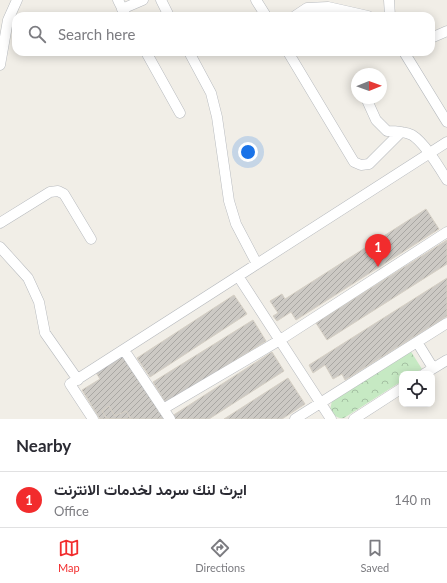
<!DOCTYPE html>
<meta charset="utf-8">
<style>
:root{--surface:#fff;--page:#f7f7f7;--text:#2b2b33;--muted:#7c7c81;--line:#e1e1e2;--accent:#f22c2d}
body{margin:0;font-family:Lato,Vazirmatn,sans-serif;background:var(--page);color:var(--text)}
.controls{position:absolute;right:12px;bottom:12px;display:grid;overflow:hidden;border-radius:8px;box-shadow:0 2px 10px #0003}
.controls button{width:36px;height:36px;display:grid;place-items:center;padding:0;border:0;border-bottom:1px solid var(--line);background:var(--surface);color:var(--text);font:20px sans-serif}
.compass{position:absolute;left:351px;top:68px;width:36px;height:36px;border-radius:50%;background:var(--surface);box-shadow:0 2px 10px #0003;rotate:89deg}
.you{position:absolute;left:248px;top:152px;width:14px;height:14px;margin:-10px;border:3px solid #fff;border-radius:50%;background:#1a73e8;box-shadow:0 0 0 6px #1a73e833}
.badge{display:grid;place-items:center;width:26px;height:26px;border-radius:50%;background:var(--accent);color:#fff;font-size:13px;font-weight:700}
.pin{position:absolute;translate:-50% -33px;filter:drop-shadow(0 1px 2px #0008)}
.pin::after{content:'';position:absolute;top:21px;width:14px;height:12px;background:inherit;clip-path:polygon(0 0,100% 0,50% 100%)}
.list{margin:0;padding:0;list-style:none}
h2{display:flex;justify-content:space-between;align-items:center;height:52px;margin:0;padding:0 16px;font-size:17px}
h2 small{font-size:13px;font-weight:400;color:var(--muted)}
.list li{display:grid;grid-template-columns:26px 1fr auto;gap:12px;align-items:center;box-sizing:border-box;height:56px;padding:0 16px;border-top:1px solid var(--line)}
.list b{display:block;font-size:15px;white-space:nowrap}
.list p{margin:0;font-size:13px;white-space:nowrap;color:var(--muted)}
.list em{font-size:13px;font-style:normal;color:var(--muted)}
.icon{flex:none;width:22px;height:22px;fill:none;stroke:currentColor;stroke-width:2;stroke-linecap:round;stroke-linejoin:round}
.map{position:relative;flex:none;width:447px;height:419px;overflow:hidden}
.search{position:absolute;background:var(--surface);box-shadow:0 2px 10px #0003;left:12px;right:12px;top:12px;height:44px;display:flex;align-items:center;gap:10px;box-sizing:border-box;padding:0 14px;border-radius:12px;color:var(--muted);font-size:15px}
.sheet{height:108px;background:var(--surface)}
nav{display:flex;justify-content:space-around;align-items:center;box-sizing:border-box;height:56px;border-top:1px solid var(--line);background:var(--surface);font-size:11px;color:var(--muted)}
nav a{display:grid;justify-items:center;gap:2px}
nav .on{color:var(--accent)}
.map>svg:first-child{display:block}
.forest{fill:url(#forest-crowns)}
.building{fill:url(#building-hatch);stroke:#d6d0c5}
.lines{fill:none;stroke-linecap:round;stroke-linejoin:round}
.minor-casing{stroke:#b7babe;stroke-width:11}
.minor{stroke:#fff;stroke-width:10}
</style>
<div class="map">
<svg width="447" height="419" viewBox="0 0 447 419">
<defs>
<pattern id="forest-crowns" width="20" height="18" patternUnits="userSpaceOnUse"><rect width="20" height="18" fill="#c6e9c3"/><path d="M2 6a3 3 0 1 1 6 0M12 15a3 3 0 1 1 6 0" fill="none" stroke="#a4c0a2"/></pattern>
<pattern id="building-hatch" width="6" height="6" patternUnits="userSpaceOnUse"><rect width="6" height="6" fill="#ccc9c4"/><path d="M-1 1l2-2M0 6l6-6M5 7l2-2" fill="none" stroke="#a9a7a3"/></pattern>
</defs>
<rect width="100%" height="100%" fill="#f1eee7"/>
<!-- forest -->
<path class="forest" d="M410 350 422 369 413 374H402V381L344 418C337 419 334 415 330 410L332 401Z"/>
<!-- building -->
<path class="building" d="M426 209 439 229 296 320 291 312 277 321 273 316 278 313 270 301 282 294 285 299Z
M447 240V264L327 340 316 323Z
M447 278V316L345 380 342 374 333 379 325 365 313 373 309 365Z
M234 295 247 314 150 377 137 358Z
M253 320 266 341 166 403 153 382Z
M272 352 284 371 209 419H174L172 416Z
M123 353 164 419H100L82 390 100 379 95 371Z
M288 378 305 404 282 419H224Z
M109 406 115 416 126 411 131 419H107L102 411Z"/>
<g class="lines">
<!-- minor casing -->
<g class="minor-casing">
<path id="minor" d="M118 0 126 16
M161 0 169 16
M256 0 266 16
M389 0 390 16
M122 9 143 0
M295 16 307 8 328 7 368 16
M431 38 447 31
M146 52 180 113
M189 52 211 93 217 117 229 201 236 224 257 264
M288 52 354 162 361 165 369 164 401 132
M404 52 447 122
M0 65 8 20 17 0
M366 98 376 120 387 131C395 131 404 131 412 135 425 143 439 167 447 180
M0 223 50 192 58 191 64 194 91 239
M0 247 28 278 39 302 45 333 78 380
M238 276 331 419
M417 342 433 368
M124 350 170 419
M424 374 447 360
M163 409 280 340 447 232
M93 419 70 384 447 142
M295 419 447 323
M354 419 402 388"/>
</g>
<!-- minor -->
<use href="#minor" class="minor"/>
</g>
</svg>
<div class="controls">
<button><svg class="icon" aria-label="locate" viewBox="0 0 24 24"><circle cx="12" cy="12" r="6"/><path d="M12 2v4M12 18v4M2 12h4M18 12h4"/></svg></button>
</div>
<svg class="compass" viewBox="-18 -18 36 36"><path d="M0-13l5 13h-10z" fill="#e53935"/><path d="M0 13l5-13h-10z" fill="#7c7c81"/></svg>
<div class="you"></div>
<div class="pin badge" style="left:378px;top:267px">1</div>
<div class="search"><svg class="icon" aria-label="search" viewBox="0 0 24 24"><circle cx="10" cy="10" r="6"/><path d="M15 15l6 6"/></svg>Search here</div>
</div>
<section class="sheet">
<h2>Nearby<small></small></h2>
<ul class="list">
<li><span class="badge">1</span><div><b>ايرث لنك سرمد لخدمات الانترنت</b><p>Office</p></div><em>140 m</em></li>
</ul>
</section>
<nav>
<a class="on"><svg class="icon" aria-label="map" viewBox="0 0 24 24"><path d="M3 6l6-2 6 2 6-2v14l-6 2-6-2-6 2zM9 4v14M15 6v14"/></svg>Map</a>
<a><svg class="icon" aria-label="directions" viewBox="0 0 24 24"><path d="M12 3l9 9-9 9-9-9zM9 14v-3h6M13 9l2 2-2 2"/></svg>Directions</a>
<a><svg class="icon" aria-label="saved" viewBox="0 0 24 24"><path d="M7 4h10v16l-5-4-5 4z"/></svg>Saved</a>
</nav>
